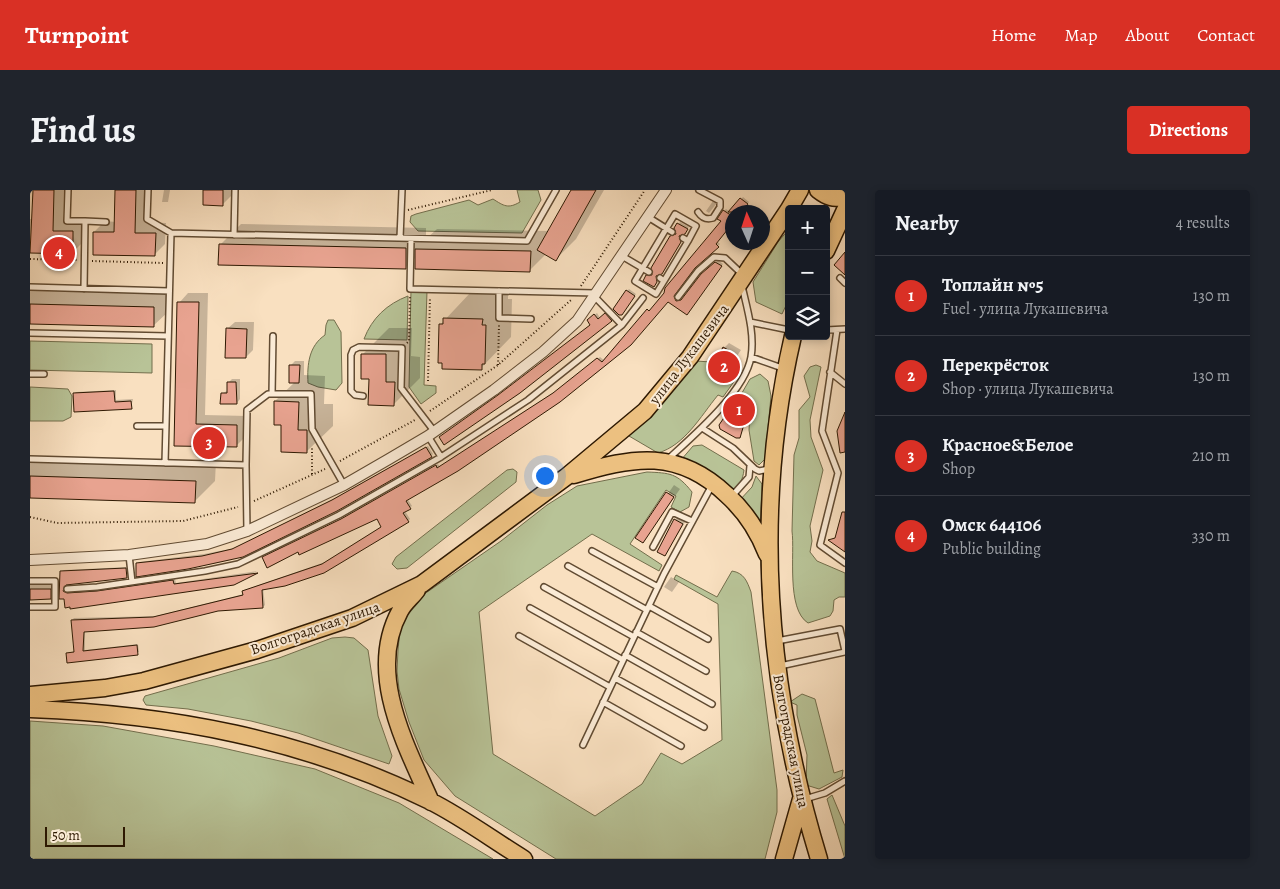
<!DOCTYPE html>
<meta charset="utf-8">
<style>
:root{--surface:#171b24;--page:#20242c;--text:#f1f3f6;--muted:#9ea1a6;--line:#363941;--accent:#d93025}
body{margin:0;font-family:Alegreya,serif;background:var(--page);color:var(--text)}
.controls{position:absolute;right:15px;top:15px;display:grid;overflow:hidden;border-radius:5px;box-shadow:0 2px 8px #0003}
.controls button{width:45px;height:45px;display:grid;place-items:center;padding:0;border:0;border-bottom:1px solid var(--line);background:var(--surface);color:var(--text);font:25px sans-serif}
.compass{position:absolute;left:695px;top:15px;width:45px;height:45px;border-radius:50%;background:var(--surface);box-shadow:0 2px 8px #0003;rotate:357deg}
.scale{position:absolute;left:15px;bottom:12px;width:80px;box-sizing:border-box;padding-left:5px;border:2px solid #2e1902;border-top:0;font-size:14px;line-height:18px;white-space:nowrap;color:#2e1902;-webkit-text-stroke:4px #fbebd6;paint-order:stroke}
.you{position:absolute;left:514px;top:285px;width:18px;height:18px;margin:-12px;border:4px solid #fff;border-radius:50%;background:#1a73e8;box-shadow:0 0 0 8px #1a73e833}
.badge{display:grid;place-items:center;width:32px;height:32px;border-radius:50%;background:var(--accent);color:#fff;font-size:16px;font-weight:700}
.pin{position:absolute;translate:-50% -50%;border:2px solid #fff;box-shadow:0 1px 5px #0006}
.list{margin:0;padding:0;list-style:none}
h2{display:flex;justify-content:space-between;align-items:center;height:65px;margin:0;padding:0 20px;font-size:21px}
h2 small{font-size:16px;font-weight:400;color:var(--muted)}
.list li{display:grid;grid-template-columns:32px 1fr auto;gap:15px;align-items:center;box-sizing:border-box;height:80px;padding:0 20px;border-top:1px solid var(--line)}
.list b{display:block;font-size:19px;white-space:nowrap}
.list p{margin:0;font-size:16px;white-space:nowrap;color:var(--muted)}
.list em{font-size:16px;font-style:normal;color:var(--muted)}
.icon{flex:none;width:28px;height:28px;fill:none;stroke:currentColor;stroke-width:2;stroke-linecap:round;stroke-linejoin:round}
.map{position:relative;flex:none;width:815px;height:669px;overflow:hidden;border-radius:5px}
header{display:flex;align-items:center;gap:30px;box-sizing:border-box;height:70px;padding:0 25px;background:var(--accent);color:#fff}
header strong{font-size:24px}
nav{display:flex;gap:28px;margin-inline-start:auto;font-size:18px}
.intro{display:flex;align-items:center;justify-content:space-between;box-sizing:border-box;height:120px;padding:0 30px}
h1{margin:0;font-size:35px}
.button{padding:12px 22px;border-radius:5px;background:var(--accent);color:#fff;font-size:18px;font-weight:700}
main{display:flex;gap:30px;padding:0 30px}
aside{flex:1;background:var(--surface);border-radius:5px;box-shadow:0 2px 8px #0003}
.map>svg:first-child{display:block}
.green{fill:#b8c397;stroke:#736e4c}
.shadow{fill:#0003}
.building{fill:#e8a390;stroke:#2e1902}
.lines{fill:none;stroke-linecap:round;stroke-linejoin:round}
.service-casing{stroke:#614b32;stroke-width:8}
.minor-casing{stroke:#614b32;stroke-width:12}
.primary-casing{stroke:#2e1902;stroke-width:19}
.path{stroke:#2e1902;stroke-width:2;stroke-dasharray:1 2.5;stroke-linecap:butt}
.service{stroke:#fbebd6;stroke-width:5}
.minor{stroke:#fbebd6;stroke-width:10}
.primary{stroke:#ecc080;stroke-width:16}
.labels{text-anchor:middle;stroke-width:4;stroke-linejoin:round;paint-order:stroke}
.street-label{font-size:15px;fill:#2e1902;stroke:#fbebd6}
</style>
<header>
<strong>Turnpoint</strong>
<nav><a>Home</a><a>Map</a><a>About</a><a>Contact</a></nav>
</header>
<div class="intro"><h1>Find us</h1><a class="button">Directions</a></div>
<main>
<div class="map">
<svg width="815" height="669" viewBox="0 0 815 669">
<rect width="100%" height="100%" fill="#f9e0c0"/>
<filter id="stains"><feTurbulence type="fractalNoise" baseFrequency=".004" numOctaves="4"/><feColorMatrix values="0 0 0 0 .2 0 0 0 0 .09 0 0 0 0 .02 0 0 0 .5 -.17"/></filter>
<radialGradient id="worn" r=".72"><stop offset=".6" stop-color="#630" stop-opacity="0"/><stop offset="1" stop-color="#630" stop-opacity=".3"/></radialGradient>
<!-- green -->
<path class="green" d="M487 0H508L511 10 492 43 388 41 380 32 381 26 386 24 439 10 448 15 463 9C474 16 478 19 490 12Z
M759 39V109L752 124 726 112 723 92 748 52Z
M381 100 397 101 394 195 406 196V203L391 214 379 197Z
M378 106 377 150 334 149C342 128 357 114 378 106Z
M298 130H304L311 142 312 193 306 200 288 197 278 193C277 174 279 156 295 145L296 135Z
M0 151 122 154V183L0 180Z
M688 162 708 170V186L693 207 688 205C670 227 655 255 628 263L599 246 666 171 681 172Z
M786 175 791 177 780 230 781 247 793 280 780 336 782 351 780 362 787 371 815 383V407H809L804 410 803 421 800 426 778 433C756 419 765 363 762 341L764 265 769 248V220L780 207 774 186 780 177Z
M730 184 738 191 741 206 735 269 729 275 724 271 719 240 720 222 705 215 720 189Z
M0 197 38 199 42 206 41 227 33 231H0Z
M672 255 714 280C713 289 709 299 699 301L651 270 663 256Z
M483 279 487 282 486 292 377 378 367 379 362 374 366 367 477 280Z
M617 282C640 283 647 283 662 302L659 317 650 322 641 317 646 306 636 300 600 354 632 375 629 381 562 344 449 422 463 564 565 626 612 594 631 563 652 574 692 550 688 414 644 389 646 385 687 407 702 381C714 383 717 391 721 402L747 600V622L735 669H526L425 606 394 570 379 532 369 499 367 481 368 460 370 440 377 423 390 407 471 351 517 315 547 296Z
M726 286 732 294 730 339 708 312 722 297Z
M315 447 324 448 338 460 348 526 362 566 359 574 268 543 221 531 158 519 116 515 113 510 115 506 249 468 302 448Z
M772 504 785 509 804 583 813 580 812 587 789 599 776 595 777 565 767 525V515L760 512Z
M0 531 73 536 184 556 285 579 369 613 463 669H0Z
M802 605 815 636V669L797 609Z"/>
<!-- shadow -->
<path class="shadow" d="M4 0H34L33 30 53 31V52L42 63 0 62V29H4Z
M87 0H116L115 32 136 33 135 54 124 65 64 42 75 31 86 32Z
M134 0H140L138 12H132Z
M174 0H207L192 15Z
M543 0H574L546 49 526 69 516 64 500 80 386 67 376 77 190 55 211 34 396 38V49L407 39 519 41Z
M713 7 719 12 711 22H702V32L687 51 690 54 666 76 646 102 647 109H653L675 82 688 70 693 74 656 123 638 110 600 154 529 211 427 280 377 308 382 316 375 321 380 329 378 331 294 382 254 395 233 398 235 415 233 417 188 420 124 436 55 441V460L108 454 109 462 38 472 37 463 45 461 42 430 44 428 126 426 214 404 215 400 295 372 352 337 348 328 270 363 269 361 238 377 233 368 314 327 408 274 410 277 526 201 570 167 575 171 618 120H622L635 103 636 99 693 31 689 29 694 21 696 19 700 22Z
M683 11 687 13 679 23 676 21Z
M650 32 659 37 651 44 652 49 634 81 628 84 629 89 626 94 617 86 623 83 641 46 647 43 646 38Z
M599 99 606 104 594 122 597 101Z
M0 100 138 103V122L123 136 0 133Z
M441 102 478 103V109H482L481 147 451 178 410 135Z
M158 103H178L175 225 217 226 216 246 206 256 145 255 149 113Z
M577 122 583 128 581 130 489 202 472 204 562 134 560 128 567 123 570 128Z
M205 132H224L223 160 216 167 197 139Z
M359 138H382L381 166 390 167V188L364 214 340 188 333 164Z
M699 153 711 160 697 181 694 158Z
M265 171H274V185L295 186 294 214H303V236L276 262 253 234 245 211 265 192 260 176Z
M202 189H210V209L207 213 192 204 198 200V193Z
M86 200V210L103 209 101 218 44 204 46 202Z
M709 209 720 215 709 246 707 211Z
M398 256 403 264 401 266 213 365 107 374 109 372 174 364 205 358 305 308Z
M0 266 186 271 185 291 165 311 0 307Z
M644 295 650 299 613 352 607 348Z
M650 325 657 329 635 365 645 330Z
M98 377 99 385 97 387 36 393 34 397 40 402 145 389 146 393 227 381 203 394 31 408V382L34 380Z
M641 387 649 392 642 402 634 397Z
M0 392H27V401L20 408H0Z"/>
<!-- building -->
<path class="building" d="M3 0H24L23 41H43V64L0 63Z
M85 0H106L105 43H126L125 66 63 65V42H84Z
M173 0H193V16L173 15Z
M541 0H566L526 71 507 60Z
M710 8 718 14 712 22H698Z
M693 20 702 26V34L686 54 689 57 665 78 644 106 646 111 651 110 671 84 685 72 692 76 657 125 638 112 601 155 530 212 428 281 376 311 381 319 373 323 379 332 294 383 255 396 232 400 233 418 188 421 124 437 54 442 53 461 107 455 108 465 37 473 36 463 44 462 41 430 123 427 213 405 212 401 292 374 351 337 347 329 269 365 268 362 237 378 232 367 311 329 406 275 407 278 523 203 567 168 572 172 617 119 619 121 634 103 635 98 691 31 687 29Z
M647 33 658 39 655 44 649 46 651 52 632 84 626 86 627 92 624 97 613 91 616 85H622L621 78 640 46 646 44 644 38Z
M189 54 376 58V79L188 75Z
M385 59 501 61 500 82 385 79Z
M815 62V85L804 75Z
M596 100 605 106 592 125H589L583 119Z
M147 112H169L166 234 207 235V257L144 256Z
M0 114 124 117V137L0 134Z
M575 123 582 131 490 203 414 255 409 247 468 205 560 135 557 130 564 124 568 129Z
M413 128 453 129 452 135H456L455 174H452V180L412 179V173H408L409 134H413Z
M196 138 217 139 216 168H195Z
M693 157 707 165 697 182 684 175Z
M331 164H356V192H365L364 216 338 215 339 189H331Z
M259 175H270L269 193H259Z
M197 192H206L207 214H190L191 203H197Z
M84 201 85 212 101 211 102 219 44 222 43 203Z
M706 210 719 217 710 248H706L690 239 689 235Z
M244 211 269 212 268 240H277V263L251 262V235H244Z
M815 222V262L810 263 807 241Z
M396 257 402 267 307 321 213 367 158 379 106 387V373L172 366 202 359 302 310Z
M0 286 166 291 165 313 0 308Z
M636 302 644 307 613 353 605 348Z
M812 322H815V362L798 350 805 348Z
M644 329 653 334 635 366 627 362Z
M96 378 97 388 36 395 33 401 37 403 67 401 143 390 144 394 228 383 204 395 40 419V417L35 418 34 409H29L30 381Z
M0 399H21V409L0 410Z"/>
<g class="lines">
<!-- service casing -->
<g class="service-casing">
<path id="service" d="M38 0 37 31H55L54 99
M118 0 117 29 141 43 497 51 526 0
M668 22C672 28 676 30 683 28L690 17V11L669 0
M618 27 642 42
M55 31 76 32
M204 45 205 0
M370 48 372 0
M381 49 380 99 565 103
M592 66 619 82
M630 88 634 91 658 51 653 48
M810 88 815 93
M634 91 626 104 605 91 645 24 666 36 658 51
M0 97 139 101
M469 101V128L501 129
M565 107 592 135
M648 107 668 81 684 67 695 68 713 85
M720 132 759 140
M796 140 815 139
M807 140 792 241 808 283 790 355 815 373
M0 143 138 146
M721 167 755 179
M800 182 815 194
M0 184H14
M242 204 243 146
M333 206 325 205 321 201V165L323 160 329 157 372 158 371 198 404 241
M107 236H136
M672 238 703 258 725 279 729 281 739 279
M398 246 411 267
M0 269 216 275 217 341
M637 270C662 247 715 202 721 167 725 144 717 118 712 96
M135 273 141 43
M216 275 217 220 238 204H281L282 239 314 295
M702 306 719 287 720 276
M623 357 642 322 662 331
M562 361 628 397
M99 365 102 392
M538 376 617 420
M0 391H25V417H0
M514 397 604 447
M37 399 67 397 175 381 208 374 309 325 411 267 498 210 592 135 613 108
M619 416 678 449
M500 418 593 470
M606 442 676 481
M489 446 580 497
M747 451 810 439 815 461
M595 465 682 514
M750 476 815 462
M585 488 674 537
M573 512 651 556
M553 555 634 384 681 297
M775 609 795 603 815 591"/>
</g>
<!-- minor casing -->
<g class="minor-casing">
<path id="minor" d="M0 370 99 365 177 354 217 341 314 295 359 269 398 246 464 200 513 162 547 131 636 0"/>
</g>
<!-- primary casing -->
<g class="primary-casing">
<path id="primary" d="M788 0C797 7 804 10 815 6
M759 19 770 0
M796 61 815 20
M763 146C722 322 737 498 789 669
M544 285C603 266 649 259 697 305 716 322 728 341 737 364
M387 400C382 407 374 413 370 421 336 483 376 555 401 612
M0 505 75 498 114 491 227 460 322 428 392 394 536 287 615 221 660 167 759 19
M0 519C139 524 274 549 400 611 432 627 463 650 494 669
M754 669 771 609"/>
</g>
<!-- path -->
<path class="path" d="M378 20 462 0
M0 69 48 70
M62 71 133 73
M551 96 615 0
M377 153 379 151 380 106
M468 175 469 135
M398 191 400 107
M400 221 468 175 541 110
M310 271 385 230
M282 284V256
M224 311 295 279
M0 327 27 333 153 331 208 317"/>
<!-- service -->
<use href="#service" class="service"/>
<!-- minor -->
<use href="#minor" class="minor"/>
<!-- primary -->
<use href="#primary" class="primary"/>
</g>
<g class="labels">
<!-- street labels -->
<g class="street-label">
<text transform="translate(659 164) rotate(-53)" y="5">улица Лукашевича</text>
<text transform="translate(285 438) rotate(-19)" y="5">Волгоградская улица</text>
<text transform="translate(761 551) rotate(79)" y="5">Волгоградская улица</text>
</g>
</g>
<rect width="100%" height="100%" filter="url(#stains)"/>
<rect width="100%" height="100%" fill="url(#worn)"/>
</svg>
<div class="controls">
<button>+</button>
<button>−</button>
<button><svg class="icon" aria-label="layers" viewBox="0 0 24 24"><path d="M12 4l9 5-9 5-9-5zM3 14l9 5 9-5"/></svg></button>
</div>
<svg class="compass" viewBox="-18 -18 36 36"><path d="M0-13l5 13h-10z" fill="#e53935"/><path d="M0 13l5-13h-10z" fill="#9ea1a6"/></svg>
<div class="scale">50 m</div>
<div class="you"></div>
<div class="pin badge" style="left:709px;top:220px">1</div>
<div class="pin badge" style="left:694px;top:177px">2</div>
<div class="pin badge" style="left:179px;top:253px">3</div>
<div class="pin badge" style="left:29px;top:63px">4</div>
</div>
<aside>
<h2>Nearby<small>4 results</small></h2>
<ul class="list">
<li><span class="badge">1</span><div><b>Топлайн №5</b><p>Fuel · улица Лукашевича</p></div><em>130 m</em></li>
<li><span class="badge">2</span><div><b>Перекрёсток</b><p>Shop · улица Лукашевича</p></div><em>130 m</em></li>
<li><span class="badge">3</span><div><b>Красное&amp;Белое</b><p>Shop</p></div><em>210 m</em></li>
<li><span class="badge">4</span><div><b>Омск 644106</b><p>Public building</p></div><em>330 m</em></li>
</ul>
</aside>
</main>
